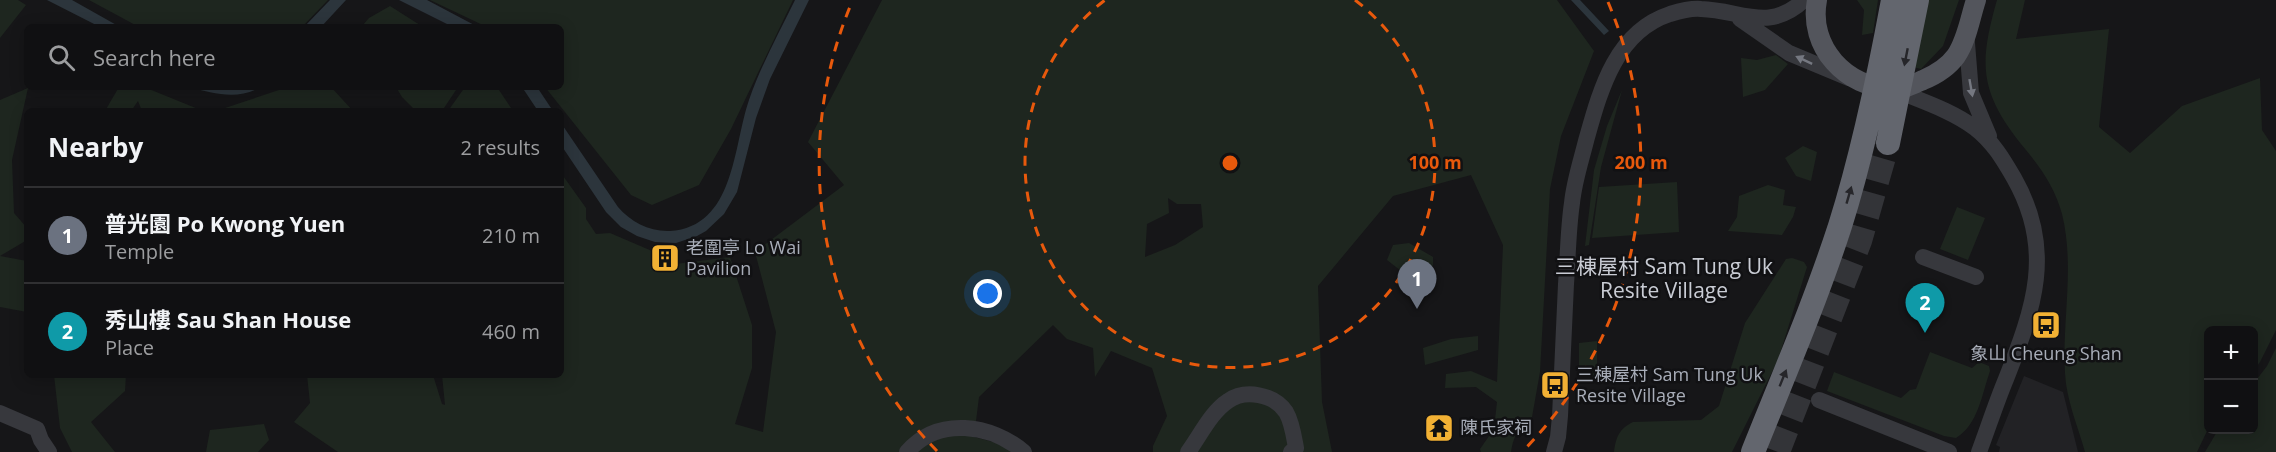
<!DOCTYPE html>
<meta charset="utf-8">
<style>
:root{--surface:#101012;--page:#19191b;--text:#f1f3f6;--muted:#9c9d9f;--line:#303032;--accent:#1a73e8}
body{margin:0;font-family:"Open Sans","Noto Sans TC",sans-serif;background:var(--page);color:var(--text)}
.controls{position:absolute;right:18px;bottom:18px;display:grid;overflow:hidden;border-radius:9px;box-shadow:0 3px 15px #0003}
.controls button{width:54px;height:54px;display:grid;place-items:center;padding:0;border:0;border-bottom:2px solid var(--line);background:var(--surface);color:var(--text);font:30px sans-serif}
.you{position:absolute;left:988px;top:294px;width:21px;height:21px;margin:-15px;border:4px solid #fff;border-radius:50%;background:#1a73e8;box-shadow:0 0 0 9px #1a73e833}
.badge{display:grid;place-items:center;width:39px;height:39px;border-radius:50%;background:var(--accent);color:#fff;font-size:20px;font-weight:700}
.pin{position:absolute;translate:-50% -50px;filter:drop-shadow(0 2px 3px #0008)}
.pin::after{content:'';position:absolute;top:32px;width:21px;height:18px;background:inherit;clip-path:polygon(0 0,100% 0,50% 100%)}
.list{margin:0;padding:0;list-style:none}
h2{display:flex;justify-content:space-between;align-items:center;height:78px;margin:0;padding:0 24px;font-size:26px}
h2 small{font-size:20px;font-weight:400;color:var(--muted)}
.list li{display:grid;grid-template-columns:39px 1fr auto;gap:18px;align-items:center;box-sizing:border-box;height:96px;padding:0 24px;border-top:2px solid var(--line)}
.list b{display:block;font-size:22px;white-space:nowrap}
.list p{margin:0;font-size:20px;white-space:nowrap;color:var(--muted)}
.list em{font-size:20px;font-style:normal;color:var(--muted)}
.icon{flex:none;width:33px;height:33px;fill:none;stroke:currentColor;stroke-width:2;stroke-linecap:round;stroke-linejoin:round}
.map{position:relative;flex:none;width:2276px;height:452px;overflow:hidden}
.search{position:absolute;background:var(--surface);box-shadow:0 3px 15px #0003;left:24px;top:24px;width:540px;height:66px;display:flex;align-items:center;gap:15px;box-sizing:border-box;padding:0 21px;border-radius:9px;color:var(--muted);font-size:22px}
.panel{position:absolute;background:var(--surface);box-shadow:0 3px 15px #0003;left:24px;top:108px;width:540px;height:270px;border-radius:9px}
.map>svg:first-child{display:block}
.built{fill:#222225}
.green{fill:#1e261f;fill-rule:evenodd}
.water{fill:#2c353c}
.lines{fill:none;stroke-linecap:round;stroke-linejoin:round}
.highway-tunnel{stroke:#333438;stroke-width:24;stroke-dasharray:24 12;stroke-linecap:butt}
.minor{stroke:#37383d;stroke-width:16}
.major{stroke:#53555c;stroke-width:20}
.highway{stroke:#63666e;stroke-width:24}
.oneway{fill:#26262a}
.oneway2{fill:#757881}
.ring{fill:none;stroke:#e8590c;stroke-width:3;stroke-dasharray:10 8}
.labels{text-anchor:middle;stroke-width:5;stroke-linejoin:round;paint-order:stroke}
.poi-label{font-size:18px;fill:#a8adb8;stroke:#111113;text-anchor:start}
.quarter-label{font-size:21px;fill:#c9ccd4;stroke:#111113}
.centre{fill:#e8590c;stroke:#111113;stroke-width:3}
.ring-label{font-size:18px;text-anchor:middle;font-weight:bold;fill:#e8590c;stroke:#111113;stroke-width:5;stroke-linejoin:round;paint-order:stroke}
</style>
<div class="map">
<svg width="2276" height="452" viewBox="0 0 2276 452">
<rect width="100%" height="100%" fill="#161618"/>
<!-- built -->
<path class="built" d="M2024 376 2063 392 2078 452H1999L2000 447 1996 445Z"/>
<!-- green -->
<path class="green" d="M0 0H18L26 5 0 38Z
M89 0H328L302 27H139Z
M430 0H793L731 129 699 185 652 205 631 195 545 87H561V27H487Z
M882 0H1557L1594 51 1561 136 1550 189 1540 372 1532 417C1519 426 1513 437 1511 452H1481L1480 449 1494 429 1497 402 1476 387 1445 388 1446 374 1471 371 1497 382 1503 245 1471 175 1393 196 1318 286 1322 402 1332 452H1153V446L1167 416 1152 368 1111 351 1095 377 1093 348 1067 339 1053 325 979 397 974 437 1001 444 1015 452H338L294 422 310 403 307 375H433L442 404 445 405 442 375H561V173L586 208V219L596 234 610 233 666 257 668 265 730 257 752 325V368L735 424 763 432 776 332 755 252 844 185 808 142ZM1168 198 1177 204H1201L1203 227 1175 245 1145 257 1147 224 1169 213Z
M1857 0H1878L1873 33 1862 35 1864 10Z
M1925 0H1959L1943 46 1921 69 1913 67Z
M1997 0H2025L2016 39 2109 29 2099 127 2130 153 2182 106 2260 78 2262 130 2276 151V330L2260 362 2254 370V330H2208V429L2197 452H2085C2078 427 2066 399 2065 373 2062 319 2075 267 2062 214 2055 187 2039 165 2021 144 1979 91 1979 63 1997 0Z
M390 6 423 27H364L363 25 369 18Z
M1776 55 1788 64 1765 90 1743 97 1741 58 1757 60Z
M119 87H144L203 111H142L138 101 131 111H105Z
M288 87H331L353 111H216Z
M396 87H458L442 111H416L402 97Z
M465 87H497L513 111H448Z
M28 88 12 160 14 213 27 228V240L0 256 27 261V312L0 307V100Z
M1622 90 1601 167 1589 245 1585 246 1594 170 1607 126Z
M1803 146 1817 152 1811 181 1796 176 1785 158Z
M1677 182 1679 232 1592 238 1599 187Z
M1768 185 1785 190 1783 205 1796 207 1793 217 1782 235 1728 231 1737 217 1739 196Z
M1957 207 1985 218 1968 260 1940 249Z
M1409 243 1433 257V265L1423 282 1414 281 1387 260 1393 245Z
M1792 258 1804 262 1807 267 1778 360 1732 452H1614C1616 437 1619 429 1633 422L1701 420 1719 406 1745 323 1786 259Z
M1478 336V350L1425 365 1423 348 1451 339Z
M1597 341V377L1584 380 1579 367V343Z
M2276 348V452H2205L2218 430H2254V383L2267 366Z
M1930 352 1972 368 1979 362 1989 366 1990 371C1982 394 1978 425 1956 438L1944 436 1827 391 1834 372 1901 398 1910 390 1916 389Z
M54 375H126L125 391 91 422 115 452H72L60 428Z
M264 424 269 440 258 452H206L210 430Z"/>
<!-- water -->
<path class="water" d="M47 0H72L120 27H100Z
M330 0H346L321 27H304Z
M399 0H427L478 27H453Z
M795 0H809L770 79 756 118 737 192 724 214 706 231 697 236 676 243 655 242 637 236 621 227 606 212 561 145V123L618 207C631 222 650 232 670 231 735 227 733 146 749 100 761 65 779 33 795 0Z
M1571 0H1580L1609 31 1604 35Z
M188 87H261C236 101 214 93 188 87Z
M522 87H537L553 111H538Z"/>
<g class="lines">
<!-- highway-tunnel -->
<path class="highway-tunnel" d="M1778 452 1860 241 1888 143"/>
<!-- minor -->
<path class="minor" d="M1740 19 1789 53 1849 78
M1966 31 1971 93 1989 136
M1893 89C1921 101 1951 110 1975 128 1993 142 2003 159 2014 178 2055 250 2034 308 2006 379 1996 403 1988 428 1979 452
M1923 257 1976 277
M1819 400 1949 452
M0 413 37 429 41 440 49 452
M907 452C938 416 991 424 1024 452
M1188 452C1200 436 1211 412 1228 401 1245 389 1274 394 1286 412 1292 422 1294 437 1296 448L1291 452
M1554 452 1558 437 1560 416C1562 372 1564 328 1566 284 1568 257 1568 230 1572 203 1574 182 1581 161 1586 141 1600 91 1615 32 1670 14 1680 11 1691 8 1701 9 1741 10 1769 33 1804 0"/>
<!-- major -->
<path class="major" d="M1817 0C1808 47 1846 88 1893 89 1903 90 1914 84 1923 80 1935 75 1948 67 1956 56 1967 40 1970 18 1976 0"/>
<!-- highway -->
<path class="highway" d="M1888 143 1917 0
M1753 452C1783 377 1815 303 1840 226 1863 153 1879 76 1893 0"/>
</g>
<!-- one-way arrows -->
<defs><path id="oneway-solid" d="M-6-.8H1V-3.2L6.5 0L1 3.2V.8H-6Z" transform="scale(1.5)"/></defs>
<g class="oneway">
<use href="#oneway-solid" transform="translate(1906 57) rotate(101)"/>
<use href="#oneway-solid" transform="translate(1849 195) rotate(-74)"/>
<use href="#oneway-solid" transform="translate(1783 378) rotate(-68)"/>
</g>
<g class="oneway2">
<use href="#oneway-solid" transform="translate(1804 60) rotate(-155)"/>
<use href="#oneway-solid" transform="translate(1971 88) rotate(80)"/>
</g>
<!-- distance rings -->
<g class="ring">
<path d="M1355 0A205 205 0 1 1 1105 0"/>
<path d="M937 451A411 411 0 0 1 852 2M1608 2A411 411 0 0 1 1523 451"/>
</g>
<!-- icons -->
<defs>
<g id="building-square" transform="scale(1.5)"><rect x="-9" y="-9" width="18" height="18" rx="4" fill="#f2b134" stroke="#111113"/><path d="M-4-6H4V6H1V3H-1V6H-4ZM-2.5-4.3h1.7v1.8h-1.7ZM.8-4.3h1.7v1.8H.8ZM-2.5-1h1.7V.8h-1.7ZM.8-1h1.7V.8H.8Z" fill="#111"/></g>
<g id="bus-square" transform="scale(1.5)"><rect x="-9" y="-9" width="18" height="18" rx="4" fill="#f2b134" stroke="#111113"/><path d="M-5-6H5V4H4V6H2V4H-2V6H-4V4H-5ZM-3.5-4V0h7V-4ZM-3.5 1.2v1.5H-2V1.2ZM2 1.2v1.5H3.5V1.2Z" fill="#111"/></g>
<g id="temple-square" transform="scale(1.5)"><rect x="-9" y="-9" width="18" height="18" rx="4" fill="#f2b134" stroke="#111113"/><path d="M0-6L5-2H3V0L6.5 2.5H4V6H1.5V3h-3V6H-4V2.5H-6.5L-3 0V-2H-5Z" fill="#111"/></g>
</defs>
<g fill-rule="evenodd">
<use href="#building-square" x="665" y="258"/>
<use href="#bus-square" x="2046" y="325"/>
<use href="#bus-square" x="1555" y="385"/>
<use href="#temple-square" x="1439" y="428"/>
</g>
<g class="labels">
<!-- poi labels -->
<g class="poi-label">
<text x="686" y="254">老圍亭 Lo Wai<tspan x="686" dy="21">Pavilion</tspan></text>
<text x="2046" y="360" text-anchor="middle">象山 Cheung Shan</text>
<text x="1576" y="381">三棟屋村 Sam Tung Uk<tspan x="1576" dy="21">Resite Village</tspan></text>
<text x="1460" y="434">陳氏家祠</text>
</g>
<!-- quarter labels -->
<g class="quarter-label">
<text x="1664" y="274">三棟屋村 Sam Tung Uk<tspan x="1664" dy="24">Resite Village</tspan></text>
</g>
</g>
<circle cx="1230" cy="163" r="9" class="centre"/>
<g class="ring-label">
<text x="1435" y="169">100 m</text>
<text x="1641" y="169">200 m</text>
</g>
</svg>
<div class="controls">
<button>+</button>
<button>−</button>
</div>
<div class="you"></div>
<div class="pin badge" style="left:1417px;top:309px;background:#6b7280">1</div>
<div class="pin badge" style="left:1925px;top:333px;background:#0f9aa8">2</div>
<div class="search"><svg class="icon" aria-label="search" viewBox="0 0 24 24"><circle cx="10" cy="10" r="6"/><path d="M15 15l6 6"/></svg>Search here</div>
<section class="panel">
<h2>Nearby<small>2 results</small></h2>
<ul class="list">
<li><span class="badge" style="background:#6b7280">1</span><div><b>普光園 Po Kwong Yuen</b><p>Temple</p></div><em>210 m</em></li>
<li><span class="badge" style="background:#0f9aa8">2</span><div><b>秀山樓 Sau Shan House</b><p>Place</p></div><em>460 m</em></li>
</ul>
</section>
</div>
